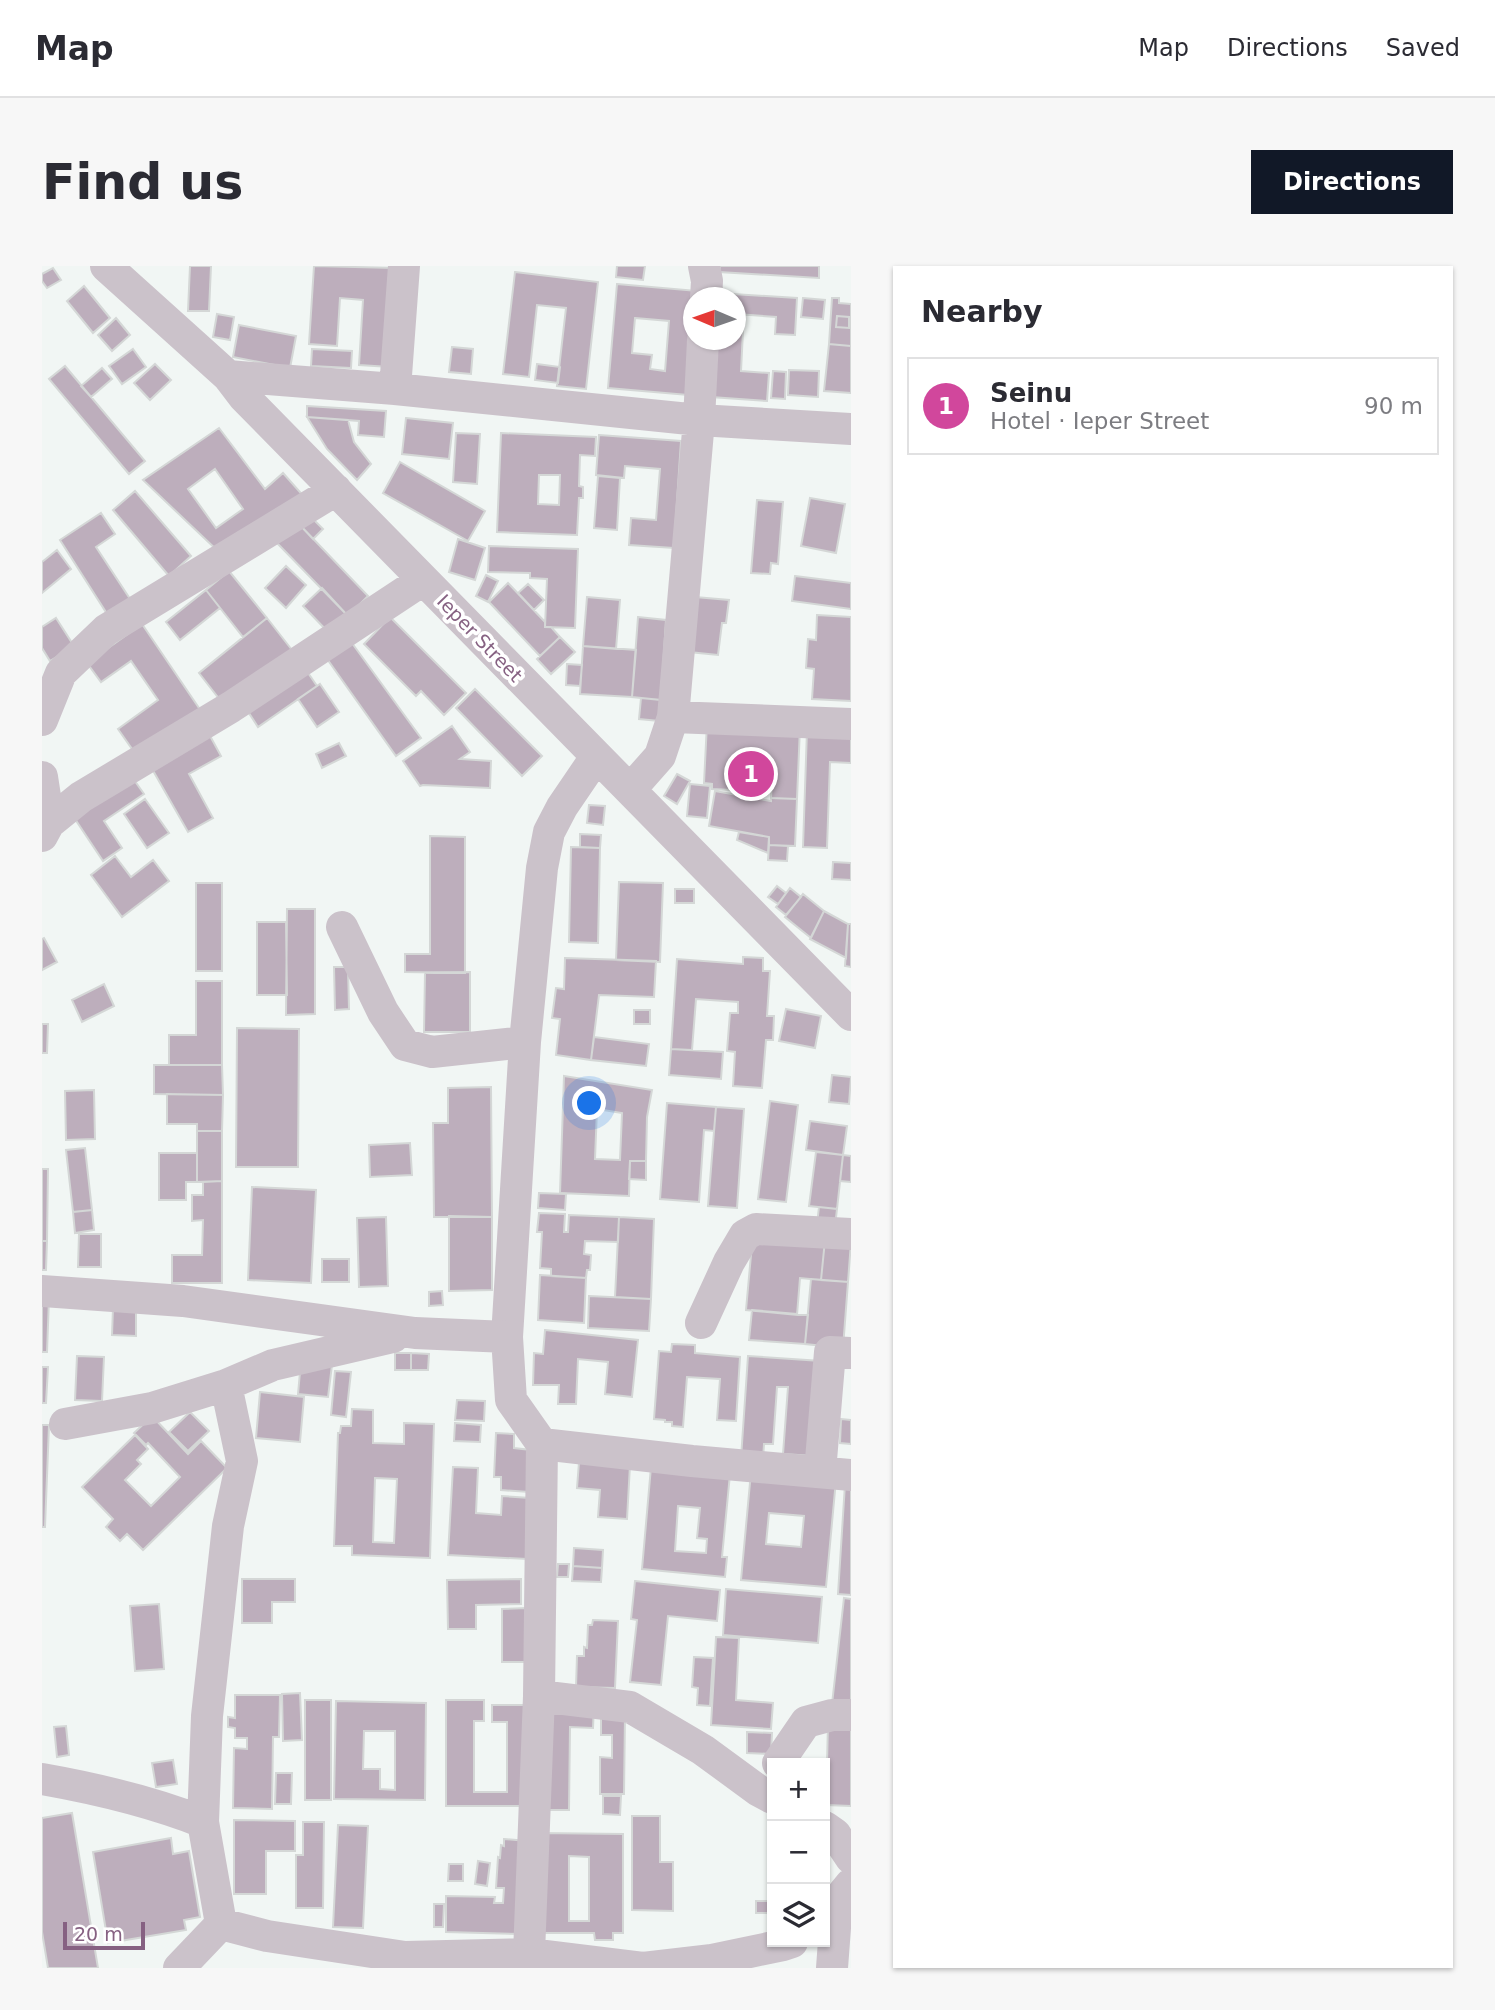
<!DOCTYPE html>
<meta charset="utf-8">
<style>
:root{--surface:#fff;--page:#f7f7f7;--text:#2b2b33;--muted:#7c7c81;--line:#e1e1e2;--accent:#111827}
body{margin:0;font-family:"DejaVu Sans",sans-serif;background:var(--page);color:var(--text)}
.controls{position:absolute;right:21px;bottom:21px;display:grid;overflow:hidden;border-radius:0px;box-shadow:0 2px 5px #0004}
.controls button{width:63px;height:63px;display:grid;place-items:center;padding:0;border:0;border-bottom:2px solid var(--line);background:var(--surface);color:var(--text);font:35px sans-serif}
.compass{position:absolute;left:641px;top:21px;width:63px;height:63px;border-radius:50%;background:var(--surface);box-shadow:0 2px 5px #0004;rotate:272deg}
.scale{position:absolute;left:21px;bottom:18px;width:82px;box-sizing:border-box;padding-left:7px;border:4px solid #866182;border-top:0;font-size:19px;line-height:24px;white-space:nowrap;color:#866182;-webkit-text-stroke:5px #fff;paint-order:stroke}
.you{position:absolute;left:548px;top:838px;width:24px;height:24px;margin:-18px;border:5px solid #fff;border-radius:50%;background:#1a73e8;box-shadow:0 0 0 10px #1a73e833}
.badge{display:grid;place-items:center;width:46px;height:46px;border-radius:50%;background:var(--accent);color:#fff;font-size:23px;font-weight:700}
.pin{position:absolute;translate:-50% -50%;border:4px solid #fff;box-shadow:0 2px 7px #0006}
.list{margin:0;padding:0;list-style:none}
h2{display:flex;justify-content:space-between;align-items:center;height:91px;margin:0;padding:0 28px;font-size:30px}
h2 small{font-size:23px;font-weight:400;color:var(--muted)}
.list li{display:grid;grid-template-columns:46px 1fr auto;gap:21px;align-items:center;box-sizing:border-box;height:98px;margin:0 14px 14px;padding:0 14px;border:2px solid var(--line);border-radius:0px}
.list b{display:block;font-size:26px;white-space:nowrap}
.list p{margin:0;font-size:23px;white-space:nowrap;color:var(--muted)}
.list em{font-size:23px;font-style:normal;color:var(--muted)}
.icon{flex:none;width:38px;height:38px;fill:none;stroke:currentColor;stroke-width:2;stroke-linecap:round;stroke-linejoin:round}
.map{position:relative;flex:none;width:809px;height:1702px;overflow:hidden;border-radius:0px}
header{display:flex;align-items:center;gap:42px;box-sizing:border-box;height:98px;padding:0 35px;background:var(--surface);border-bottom:2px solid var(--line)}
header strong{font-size:33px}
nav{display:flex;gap:38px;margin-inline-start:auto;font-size:24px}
.intro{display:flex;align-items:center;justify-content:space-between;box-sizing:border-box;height:168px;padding:0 42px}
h1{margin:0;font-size:49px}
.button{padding:18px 32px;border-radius:0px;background:var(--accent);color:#fff;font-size:24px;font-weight:700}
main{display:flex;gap:42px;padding:0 42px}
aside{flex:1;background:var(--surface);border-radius:0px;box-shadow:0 2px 5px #0004}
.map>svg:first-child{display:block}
.building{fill:#bdaebc;stroke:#d4d7d6;stroke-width:2;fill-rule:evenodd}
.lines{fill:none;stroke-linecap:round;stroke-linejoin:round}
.minor{stroke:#cbc2ca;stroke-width:32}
.labels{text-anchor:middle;stroke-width:7;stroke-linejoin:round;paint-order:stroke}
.street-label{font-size:19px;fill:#866182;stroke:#fff}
</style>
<header>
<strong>Map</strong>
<nav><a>Map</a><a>Directions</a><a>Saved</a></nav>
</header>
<div class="intro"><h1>Find us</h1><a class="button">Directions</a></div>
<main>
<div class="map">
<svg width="809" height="1702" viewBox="0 0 809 1702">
<rect width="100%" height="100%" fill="#f1f6f4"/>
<!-- building -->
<path class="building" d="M148 0H169L167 45H146Z
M272 0 354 2 348 101 317 99 321 34 298 32 295 80 267 78Z
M575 0H603L601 14 574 11Z
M678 0H777V12L677 6Z
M11 2 19 14 5 22 0 15V8Z
M473 6 556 16 544 123 515 120 524 42 495 39 487 111 461 108Z
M575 18 656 25 652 32V70L646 129 566 122ZM593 52 627 55 623 105 608 103 610 89 590 87Z
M42 20 68 52 51 67 25 35Z
M675 27 755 32 753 69 733 68 734 51 694 48V32H675Z
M761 32 783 34 781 53 759 51Z
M790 32H797V37L809 38V80L787 78ZM795 50 807 51V62L794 61Z
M175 48 192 51 188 74 171 71Z
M795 50 807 51V62L794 61Z
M74 52 88 69 70 85 56 69Z
M197 59 254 70 248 102 191 91Z
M694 64 701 65 699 105 727 107 725 135 669 131 672 74H694Z
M787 78 809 80V127L782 125Z
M410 81 431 83 429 108 407 106Z
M91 83 104 101 80 118 67 100Z
M270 83 310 85 309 102 269 100Z
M113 98 129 114 108 134 92 117Z
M495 98 518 101 516 117 493 114Z
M23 100 103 195 87 208 7 113Z
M60 102 70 113 49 131 39 120Z
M747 104 777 105 776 131 746 129Z
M731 105 744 106 743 133 729 132Z
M265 140 344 145 342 171 316 169 317 155 265 151Z
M265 151 306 154 312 176 329 198 315 214 285 183Z
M364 152 411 157 407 193 360 188Z
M177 162 223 223 241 207 265 234 179 288 101 214ZM173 203 201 243 174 262 146 223Z
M414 167 438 168 435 218 411 216Z
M459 167 554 171 553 190 538 189 537 220 541 221V232H537L535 269 455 266ZM497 209H518L517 239 496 238Z
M557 169 639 175 632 282 587 279 589 252 614 254 618 203 583 200 582 212 554 209Z
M358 196 443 245 426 275 341 227Z
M556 210 578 212 575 264 552 262Z
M93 225 149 290 127 310 71 244Z
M768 232 803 238 794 287 759 280Z
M715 234 741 236 736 298 729 297 728 308 709 307Z
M59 247 73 268 54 281 92 339 69 354 18 274Z
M265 247 281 263 271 273 256 257Z
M256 257 326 330 306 350 235 277Z
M416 273 443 282 433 314 407 306Z
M447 280 536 283 533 362 503 361 505 313 488 312V307L446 306Z
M15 284 29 303 0 327V296Z
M244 300 264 319 244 342 223 322Z
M187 305 225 352 201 371 164 324Z
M444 309 456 315 446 336 434 330Z
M753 310 809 317V343L750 335Z
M466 317 503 356V361H509L518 371 498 390 447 336Z
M486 318 502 334 492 344 476 327Z
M280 322 306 350 288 368 261 340Z
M164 324 178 342 138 374 124 356Z
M545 331 578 334 574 383 541 380Z
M653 331 687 334 684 357H680L676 389 647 386Z
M775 349 809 351V435L770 433 772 403 764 402 766 373 774 374Z
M348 351 424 427 402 449 379 425 374 430 322 378Z
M596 351 624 354 619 434 590 431Z
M14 352 32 380 8 395 0 382V361Z
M225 352 250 384 182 439 157 407Z
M100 358 159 445 95 490 76 463 116 434 89 395 59 416 45 397Z
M518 371 533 386 509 408 495 393Z
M307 373 379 472 354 490 283 390Z
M541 380 594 384 590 431 538 428Z
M525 398 540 399 538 420 524 419Z
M262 401 275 420 216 461 203 441Z
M278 418 297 446 275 461 256 433Z
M433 423 500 490 480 510 414 442Z
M599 432 619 434 617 455 597 453Z
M665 457 758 461 755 533 729 532 731 494 691 493 690 524 670 523V518L662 517Z
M410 460 428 486 418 493 449 495 448 522 381 519 378 520 361 495Z
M765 464 809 466V497L788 496 785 582 761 581Z
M167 468 179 490 147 508 171 552 146 566 109 501Z
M297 477 304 490 280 502 274 488Z
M635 508 648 515 635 538 622 530Z
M90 511 102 528 62 555 80 582 61 595 31 550Z
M648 518 668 520 665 552 645 550Z
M673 525 729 535V532L755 533 753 580 727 579V571L667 560Z
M103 533 127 567 105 582 82 548Z
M547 539 563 540 561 559 545 557Z
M697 566 727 571 726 587 695 574Z
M538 568 559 569 558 582 538 581Z
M388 570 423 571V707L363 706V688H388Z
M727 579 746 580 745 595 726 594Z
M529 581 558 582 556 677 527 676Z
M73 590 89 611 111 594 127 615 80 651 49 609Z
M791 596 809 597V614L790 613Z
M577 616 621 617 618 696 574 694Z
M154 617H180V705H154Z
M735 620 744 627 736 638 726 631Z
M748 622 759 631 744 649 734 641Z
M633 623H652V637H633Z
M761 628 782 645 769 672 743 651Z
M245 643H273V748L244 749Z
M782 645 806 658 804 692 768 673Z
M215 656H244L245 729H215Z
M806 658H809V701L803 700Z
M2 672 15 696 0 704V673Z
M701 691 721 692V705H728L725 750H732L731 774H724L720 822 691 820 693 786 685 785 688 747H696V736L654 733 650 784 629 783 635 693 701 698Z
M523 692 614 695 612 731 557 729 549 794 514 789 518 753 510 752 514 722 522 723Z
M292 701H306L307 743 293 744Z
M428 706V766H382L383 707Z
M154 715H180V799H127V769H154Z
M62 718 72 740 40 756 30 734Z
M744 743 779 750 773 782 737 775Z
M592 744H608V758H592Z
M0 758H6L5 787H0Z
M195 762 257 763 256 901H194Z
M552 771 607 778 604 800 549 794Z
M629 783 681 786 679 813 627 809Z
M112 799H180L181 829 112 828Z
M790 809 809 811 807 838 787 836Z
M522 810 610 824 605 851 604 895H588L587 930 518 927ZM555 843 580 847 578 894 553 893Z
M449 821 450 951H392L391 857H406V822Z
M52 824 53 873 24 874 23 825Z
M125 828 181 829 180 865H155V858H125Z
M728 835 756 839 744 936 716 933Z
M625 837 674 841 672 865 662 864 657 936 618 933Z
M674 841 702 843 695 942 666 940Z
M768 855 805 860 801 889 764 884Z
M155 865H180V915L155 916Z
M368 877 370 909 328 911 327 879Z
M43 882 50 944 31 946 24 884Z
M774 886 801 889 795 943 767 940Z
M117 887H155V916H144V934H117Z
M801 889 809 890V916L798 915Z
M588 895H604V914L587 913Z
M0 903H6L5 975H0Z
M180 915V1017H130V989H160L161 954 150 955V929H161V916Z
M210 921 274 924 269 1017 206 1014Z
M497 927 524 928 523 944 496 942Z
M777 941 795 943 793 960 775 958Z
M50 944 52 964 33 967 31 946Z
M497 947 523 948 522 966H526L527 949 577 951 576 976 543 975 542 988 549 989 548 1004H545L544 1012 509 1010V1003L498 1002 500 966H495Z
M407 950 450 951V1024L407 1025Z
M344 951 346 1020 317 1021 315 952Z
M577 951 612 953 609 1033 573 1031Z
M711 967 783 974 779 1014 758 1012 755 1049 704 1044Z
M37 968H59V1001H36Z
M783 974 809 976 806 1016 779 1014Z
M0 975H5L4 1004H0Z
M280 993H307V1016H280Z
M498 1009 544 1012 542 1057 496 1054Z
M769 1013 806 1016 801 1082 763 1078Z
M400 1025 401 1039 387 1040V1026Z
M547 1030 609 1033 607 1065 546 1062Z
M0 1031 7 1032 5 1086H0Z
M71 1042H94V1070L70 1069Z
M710 1044 766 1049 763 1078 707 1074Z
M503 1064 596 1074 590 1131 563 1128 566 1096 536 1093 534 1138H516L517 1119H491L492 1087 501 1088Z
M630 1078 653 1079V1087L698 1091 694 1155 675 1154 678 1113 645 1111 641 1161 630 1160V1156H623V1154L612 1153 617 1085 629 1086Z
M353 1087H369V1104H353Z
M369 1087 387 1088 386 1104H369Z
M35 1090 62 1091 60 1135 33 1134Z
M706 1090 779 1095 772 1190 741 1188 746 1121H735L731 1178H722L721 1193 699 1192Z
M259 1095 290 1099 286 1131 256 1128Z
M0 1101H6L4 1137H0Z
M293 1105 309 1106 304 1151 289 1149Z
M218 1126 262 1131 258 1176 214 1172Z
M415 1134 443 1135 442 1155 413 1154Z
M310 1143 331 1144V1177L362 1178V1157L392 1158 388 1292 310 1289V1280H292L296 1167H298L299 1160H309ZM333 1212 355 1213 352 1277 331 1276Z
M148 1146 167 1165 146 1185 127 1166Z
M110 1150 146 1188 159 1175 185 1202 101 1284 85 1268 78 1275 64 1261 71 1253 40 1221 93 1169 106 1183 95 1194 99 1198 83 1214 109 1240 138 1211 106 1177 104 1179 92 1167Z
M799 1153 809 1154V1178L798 1177Z
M413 1157 439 1159 438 1176 412 1175Z
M0 1159H7L3 1261H0Z
M454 1167 472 1168V1182L489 1184 487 1226 459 1224V1211H452Z
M537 1196 588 1199 585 1253 556 1251 558 1224 535 1222Z
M411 1201 436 1202 434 1247 459 1249 460 1230 488 1232 485 1293 406 1289Z
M609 1201 688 1208 680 1291H685L683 1311 600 1303ZM636 1240 658 1242 655 1272 665 1273 664 1287 633 1285Z
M709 1206 794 1214 784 1321 699 1314ZM727 1247 762 1250 759 1281 724 1278Z
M803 1218H809V1329L796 1328Z
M532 1282 561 1284 560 1302 531 1300Z
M516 1298H527L526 1311H515Z
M531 1300 560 1302 559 1316 530 1315Z
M200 1313H253V1336H230V1357H200Z
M479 1313V1338L434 1339V1363H406L405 1314Z
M593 1315 678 1324 675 1355 626 1350 619 1419 588 1416 595 1354 589 1353Z
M684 1323 780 1331 776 1377 681 1369Z
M802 1332 809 1333V1440L790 1438Z
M117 1338 122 1403 93 1405 88 1340Z
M485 1342V1396H460V1343Z
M551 1354 576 1355 573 1422 534 1421 535 1390H542V1381L545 1382 546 1359H550Z
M674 1371 697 1372 694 1434 731 1437 729 1463 669 1459Z
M652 1391 671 1392 668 1440 655 1439 656 1422 650 1421Z
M258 1427 260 1474 241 1475 240 1428Z
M193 1429H238L237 1471H231L230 1543 191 1542 192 1482 205 1483V1472H193V1462L186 1461V1451L193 1452Z
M263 1434H289V1534H263Z
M404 1434H442V1455H432V1526H465V1456H450V1439H483V1540H404Z
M294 1435 384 1437 383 1534 292 1533ZM322 1465H353V1524L338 1523V1503H321Z
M502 1438 552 1439 551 1462 528 1461 527 1544H500Z
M559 1448 583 1449 582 1528H558V1491L570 1492V1469H559Z
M786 1457H809V1540L784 1539Z
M24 1460 27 1489 15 1491 12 1461Z
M705 1466 730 1467 729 1488 705 1487Z
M131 1494 135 1518 114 1521 110 1497Z
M234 1507H250L249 1538H233Z
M561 1530H579L578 1549 561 1548Z
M30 1547 56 1702H6L0 1666V1552Z
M590 1550H618V1596H631V1645L590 1644Z
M192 1554 253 1555V1585H224V1628H192Z
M261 1556H282L281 1642H254V1589H261Z
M296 1559 326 1560 321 1662 291 1661Z
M498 1567 581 1568V1667H571V1674H553L552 1667H497ZM527 1590 547 1591V1655H527Z
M129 1572 131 1588 147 1585 158 1651 142 1654 144 1664 66 1677 51 1586Z
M462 1573 485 1575 480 1668 404 1666V1630L453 1631 452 1637H461L462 1622H454L456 1591 458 1592 459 1579 462 1580Z
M436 1595 448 1597 445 1620 433 1618Z
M407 1598H421V1615H406Z
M714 1635H727L726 1647H714Z
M392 1638H402L401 1661H392Z"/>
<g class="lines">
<!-- minor -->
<path class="minor" d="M64 0 186 110 202 131 809 749
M662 0 665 15 664 32
M186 110 353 123 657 154 809 163
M353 123 362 0
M631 451 809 458
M0 454 19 407 64 364 294 224
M0 511 7 557
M588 524 618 490 631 451 657 154 661 74
M0 570 7 557 39 531 189 441 381 314
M300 661 341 746 363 779 390 786 483 776
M0 1025 141 1035 373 1067 465 1071 483 776 500 602 507 566 520 541 554 491
M659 1057 687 996 703 969 714 963 809 968
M465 1071 469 1134 500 1178 497 1430 487 1688
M23 1158 110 1142 184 1119 231 1099 351 1071
M500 1178 650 1195 809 1209
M778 1206 788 1086 809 1087
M497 1430 588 1441 661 1484 717 1525 730 1532
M736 1497 764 1456 790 1449H809
M0 1513C51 1522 113 1537 161 1556L179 1658
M161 1556 165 1450 186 1260 200 1195 184 1119
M783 1561 793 1568 809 1592
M137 1702 179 1658 225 1670 363 1691 487 1688 601 1702 670 1694 741 1679 750 1676
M790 1702 795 1635 809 1618"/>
</g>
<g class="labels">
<!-- street labels -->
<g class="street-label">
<text transform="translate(438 372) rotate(46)" y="7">Ieper Street</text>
</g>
</g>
</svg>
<div class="controls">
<button>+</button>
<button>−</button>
<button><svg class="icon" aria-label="layers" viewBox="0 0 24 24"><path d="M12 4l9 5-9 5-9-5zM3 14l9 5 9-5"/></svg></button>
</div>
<svg class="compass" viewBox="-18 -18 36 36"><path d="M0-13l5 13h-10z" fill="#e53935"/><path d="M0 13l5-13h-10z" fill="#7c7c81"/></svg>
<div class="scale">20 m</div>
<div class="you"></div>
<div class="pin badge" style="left:709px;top:508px;background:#d1479c">1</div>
</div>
<aside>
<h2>Nearby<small></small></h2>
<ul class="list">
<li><span class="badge" style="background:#d1479c">1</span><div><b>Seinu</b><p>Hotel · Ieper Street</p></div><em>90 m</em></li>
</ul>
</aside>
</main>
